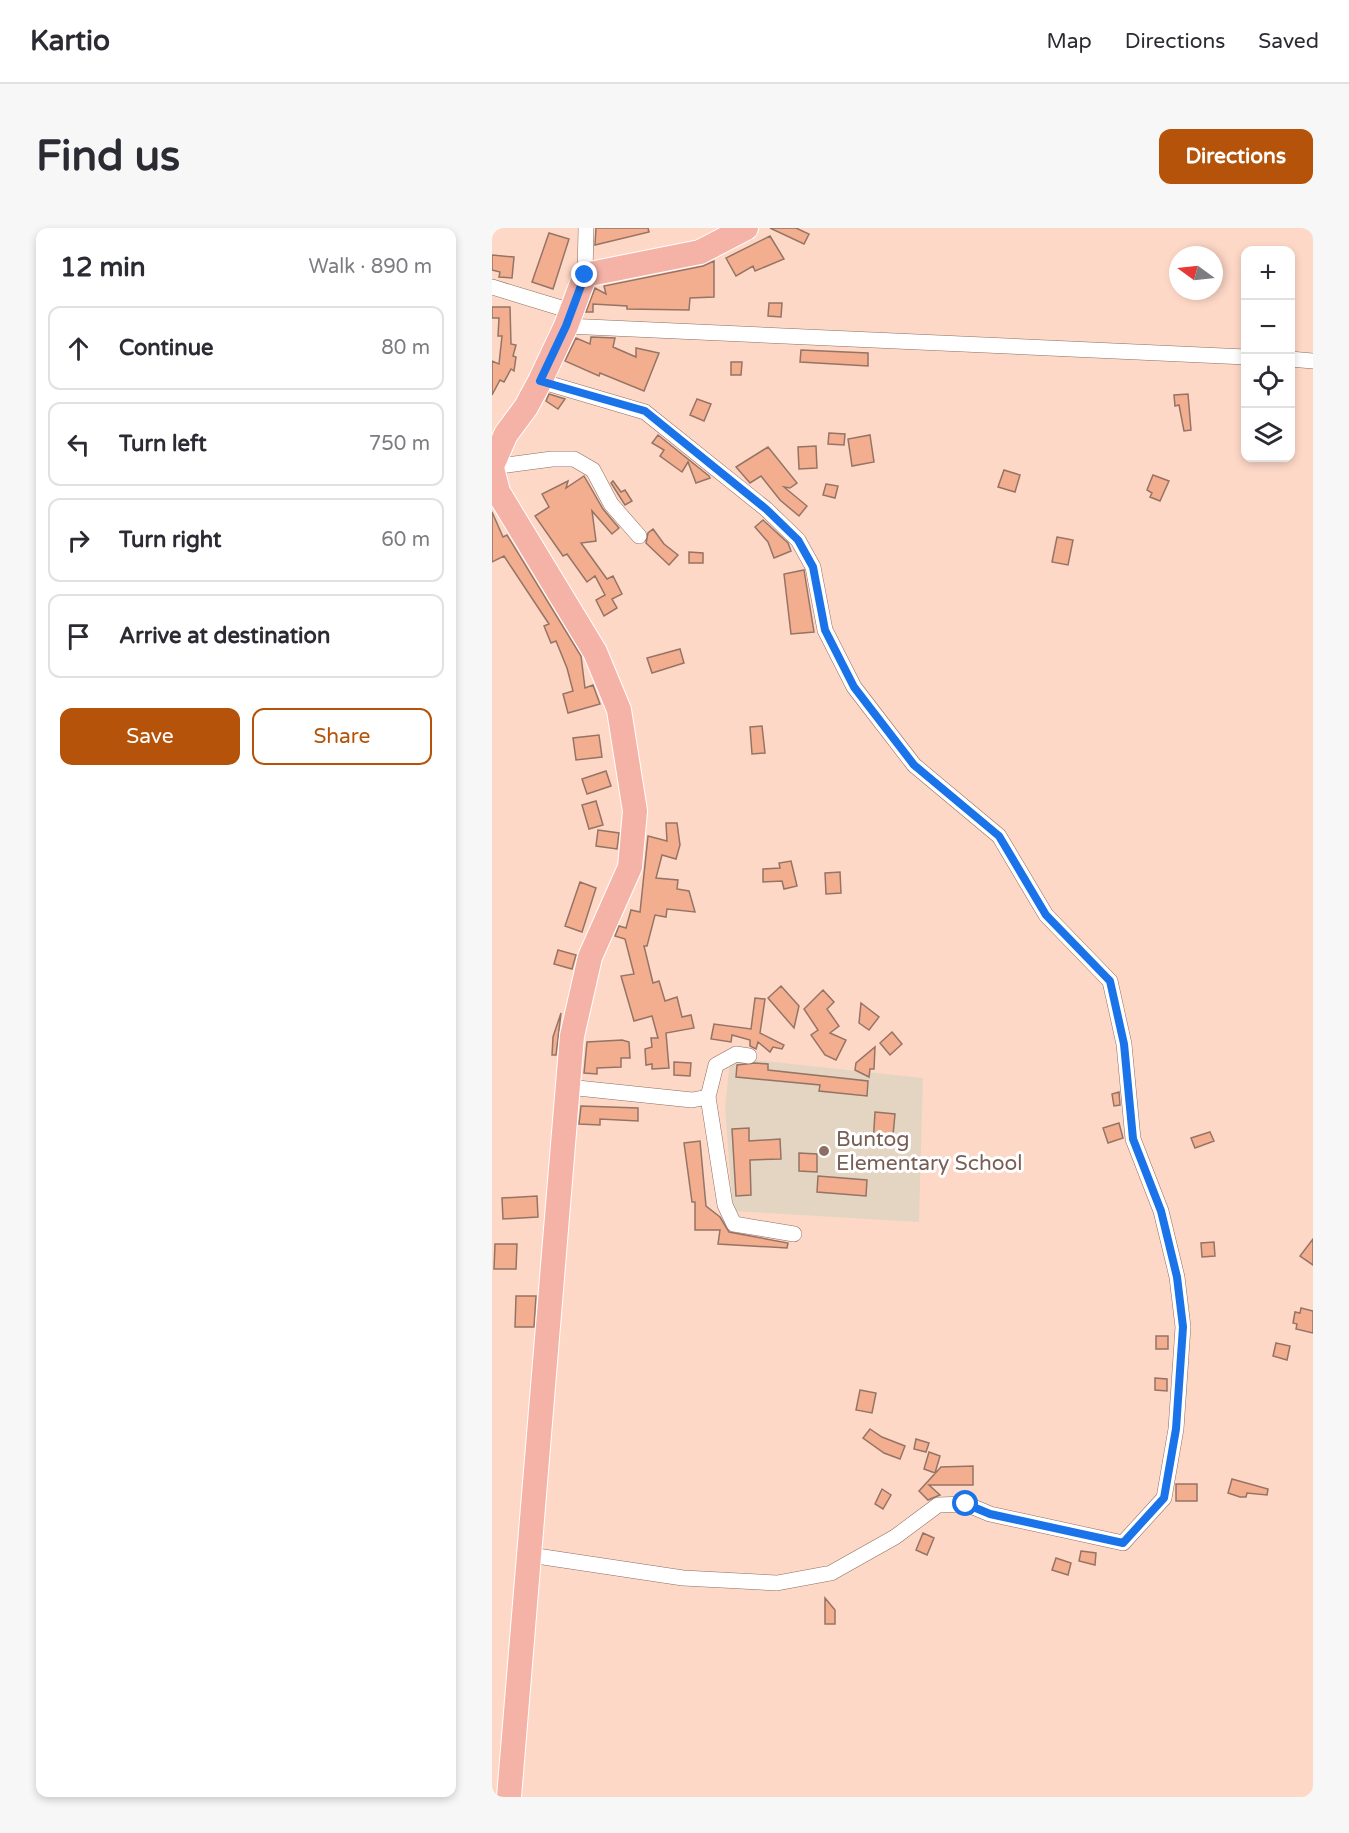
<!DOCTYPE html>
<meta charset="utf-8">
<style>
:root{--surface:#fff;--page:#f7f7f7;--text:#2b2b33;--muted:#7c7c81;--line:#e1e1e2;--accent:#b45309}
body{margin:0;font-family:"Varela Round",sans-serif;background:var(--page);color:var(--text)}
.controls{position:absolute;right:18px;top:18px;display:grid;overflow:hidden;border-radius:12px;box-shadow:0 3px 9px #0003}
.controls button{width:54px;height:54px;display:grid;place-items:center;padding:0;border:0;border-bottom:2px solid var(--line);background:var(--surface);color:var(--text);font:30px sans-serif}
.compass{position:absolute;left:677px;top:18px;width:54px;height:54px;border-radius:50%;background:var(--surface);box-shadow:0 3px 9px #0003;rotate:285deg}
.stop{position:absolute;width:18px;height:18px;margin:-14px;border:4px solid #1a73e8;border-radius:50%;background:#fff}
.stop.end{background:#1a73e8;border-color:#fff;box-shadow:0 2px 6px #0008}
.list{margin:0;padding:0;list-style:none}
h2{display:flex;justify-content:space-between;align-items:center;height:78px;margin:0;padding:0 24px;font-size:26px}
h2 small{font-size:20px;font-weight:400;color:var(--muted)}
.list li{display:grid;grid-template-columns:39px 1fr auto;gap:18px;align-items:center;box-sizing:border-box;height:84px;margin:0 12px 12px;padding:0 12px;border:2px solid var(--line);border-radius:12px}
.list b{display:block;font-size:22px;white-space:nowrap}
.list em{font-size:20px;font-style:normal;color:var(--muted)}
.actions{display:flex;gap:12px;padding:18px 24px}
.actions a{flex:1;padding:14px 0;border:2px solid var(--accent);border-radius:12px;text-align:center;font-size:21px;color:var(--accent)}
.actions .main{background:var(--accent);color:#fff}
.icon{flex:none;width:33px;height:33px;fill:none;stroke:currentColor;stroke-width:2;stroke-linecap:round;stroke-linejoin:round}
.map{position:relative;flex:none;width:821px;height:1569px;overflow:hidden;border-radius:12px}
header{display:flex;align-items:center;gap:36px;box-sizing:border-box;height:84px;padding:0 30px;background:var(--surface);border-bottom:2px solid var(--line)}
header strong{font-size:28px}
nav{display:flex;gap:33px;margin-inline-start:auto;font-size:21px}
.intro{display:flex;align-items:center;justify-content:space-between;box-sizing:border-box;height:144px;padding:0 36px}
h1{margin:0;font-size:42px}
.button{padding:15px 27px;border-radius:12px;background:var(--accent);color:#fff;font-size:21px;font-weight:700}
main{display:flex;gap:36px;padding:0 36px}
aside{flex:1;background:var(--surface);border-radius:12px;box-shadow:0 3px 9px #0003}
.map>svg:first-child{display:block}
.education{fill:#e3d5c2}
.building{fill:#f2ae8f;stroke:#957465;stroke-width:1.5}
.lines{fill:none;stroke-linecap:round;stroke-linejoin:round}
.minor-casing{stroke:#8e6d5e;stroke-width:16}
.primary-casing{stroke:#fff;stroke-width:26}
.minor{stroke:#fff;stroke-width:15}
.primary{stroke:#f5b2a7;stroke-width:24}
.route{stroke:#1a73e8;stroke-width:8}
.education-dot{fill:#8d6e63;stroke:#fff;stroke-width:2}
.labels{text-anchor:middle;stroke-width:6;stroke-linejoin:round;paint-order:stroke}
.education-label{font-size:21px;fill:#785e54;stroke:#fff;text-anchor:start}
</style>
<header>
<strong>Kartio</strong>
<nav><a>Map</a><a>Directions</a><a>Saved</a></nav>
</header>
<div class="intro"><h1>Find us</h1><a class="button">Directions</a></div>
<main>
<aside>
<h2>12 min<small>Walk · 890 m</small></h2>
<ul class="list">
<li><svg class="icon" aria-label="ahead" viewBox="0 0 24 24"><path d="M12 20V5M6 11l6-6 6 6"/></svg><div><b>Continue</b></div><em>80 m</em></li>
<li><svg class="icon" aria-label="left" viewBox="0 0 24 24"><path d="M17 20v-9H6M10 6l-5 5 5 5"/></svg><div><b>Turn left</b></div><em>750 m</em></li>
<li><svg class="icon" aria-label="right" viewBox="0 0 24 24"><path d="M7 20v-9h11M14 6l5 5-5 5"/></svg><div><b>Turn right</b></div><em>60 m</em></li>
<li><svg class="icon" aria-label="arrive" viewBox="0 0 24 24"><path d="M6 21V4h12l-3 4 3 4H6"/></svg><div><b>Arrive at destination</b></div></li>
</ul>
<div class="actions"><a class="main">Save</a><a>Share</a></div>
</aside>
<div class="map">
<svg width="821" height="1569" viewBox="0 0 821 1569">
<rect width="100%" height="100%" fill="#fed8c7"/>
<!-- education -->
<path class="education" d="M243 830 431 850 427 994 241 983 233 881 237 841Z"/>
<!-- building -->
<path class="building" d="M104 0H156L157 4 103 17Z
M278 0H304L317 6 312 16Z
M57 5 77 11 61 61 40 54Z
M278 8 292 31 263 43 261 38 244 48 234 30Z
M0 27 22 29 20 50 7 49 8 44 0 42Z
M222 33V69L198 70 197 82 135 81V78L101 76V84H94L103 60 114 66 112 58 211 38Z
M277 75H290L289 89 276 88Z
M0 79H18L19 116 24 117 21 128 24 129 22 143 19 141 12 154 8 152 0 167V133L7 136 10 108H6L7 90H0Z
M99 109 123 110 121 119 144 129V120L167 125 152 163 108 145 107 148 73 133 84 110 98 116Z
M309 122 376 125V138L308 134Z
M239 134H250L249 147H239Z
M57 166 73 171 66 181 54 173Z
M696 166 699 202 692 203 687 177 683 178 682 167Z
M205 171 219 176 212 193 198 187Z
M337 205 353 206 352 217 336 216Z
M166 207 217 248 218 250 204 255 196 234 190 244 168 228 172 222 160 215Z
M378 207 382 234 360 238 356 211Z
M324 218 325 240 307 241 306 219Z
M276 219 305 255 298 260 292 259 315 278 307 288 288 272 269 248 258 255 244 239Z
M512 242 528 247 523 264 506 259Z
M661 247 677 253 668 273 658 269 660 265 655 262Z
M92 248 111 281 127 300 120 306 100 283 104 313 89 315 115 351 121 348 130 366 120 371 125 380 112 388 104 372 113 367 103 348 95 354 75 326 71 328 43 288 57 279 50 266 76 253 74 260Z
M121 253 129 264 133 262 140 273 133 277 119 255Z
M334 256 346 258 343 270 331 267Z
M0 284 11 309 15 307 89 428 93 460 101 457 108 476 76 485 71 466 81 463 75 440 64 413 59 415 52 398 57 396 12 328 0 334Z
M271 292 296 315 299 323 282 330 276 314 263 299Z
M161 301 172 316 186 327 177 337 154 315 156 305Z
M565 309 581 312 576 337 560 334Z
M197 324 211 325V335H197Z
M312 342 322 404 299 406 292 346Z
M188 421 192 435 160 445 155 430Z
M270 498 273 525 260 526 258 499Z
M107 507 110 529 84 532 81 510Z
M114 543 119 558 95 566 90 551Z
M104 573 111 597 97 601 90 577Z
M174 595H185L188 617 184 631 170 627 164 650 186 652 185 661 197 663 203 684 175 681 174 689 163 687 155 718H152L161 755 167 753 173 773 185 769 190 789 199 787 202 800 174 805 177 840 160 841V836L154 837 153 821 160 819 159 810H166L160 788 142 793 129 748 142 746 133 711 123 708 127 698 134 700 139 682 148 684 156 608 175 613Z
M106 602 127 605 125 621 104 618Z
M299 633 305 658 292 661 290 653 271 654V641L288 640 287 635Z
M348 644 349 665 334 666 333 645Z
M88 654 104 660 90 704 73 698Z
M66 722 84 727 80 741 62 736Z
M289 758 307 778 302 800 276 770Z
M331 762 342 774 335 781 347 798 338 805 354 812 344 832 333 827 319 807 326 802 312 781Z
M263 770 273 771 268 805 292 817 290 821 281 819 278 824 266 814 264 821 258 818V812L240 807 239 814 219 811 222 796 259 801Z
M369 775 387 789 377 802 367 795Z
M69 785 64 827H60L61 809Z
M400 804 410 816 398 827 388 815Z
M130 812 137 814 138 830H129V839L105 840V846L92 845 95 814Z
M383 819 382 841H378L377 849 363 842 364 835Z
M182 834 199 835 198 848 182 847Z
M263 835 276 836V842L376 853 375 868 327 863 328 857 244 849 245 837Z
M627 864 628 877 622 878 620 866Z
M89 878 146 880V893L108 891V897L87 896Z
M383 884 403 886 400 918 381 917Z
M627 895 631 910 616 915 611 900Z
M257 900V913L288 911 289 931 258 932 259 967 244 968 240 901Z
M718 904 722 913 703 920 699 910Z
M208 913 214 978 228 989 237 1004 296 1015 295 1020 226 1016 228 1002H203V974H200L192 915Z
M307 925 325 926V944L307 943Z
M326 948 375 952 374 968 325 964Z
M45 968 46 989 11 991 10 970Z
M821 1011V1037L808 1028Z
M722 1014 723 1028 710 1029 709 1015Z
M3 1016H25L24 1041H2Z
M24 1068H44L42 1099H23Z
M809 1080 821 1083V1105L804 1101 805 1096 801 1095 803 1084 808 1085Z
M664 1108H676V1121H664Z
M784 1115 798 1118 795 1132 781 1128Z
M663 1150 675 1151V1163L663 1162Z
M368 1162 384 1165 380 1185 364 1182Z
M378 1201 390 1209 413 1218 408 1231 392 1225 371 1210Z
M424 1211 437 1215 434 1224 422 1221Z
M437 1224 448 1228 443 1245 432 1241Z
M481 1238V1257H437L448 1267 436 1272 427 1263 449 1239Z
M740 1251 776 1261 775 1267 755 1265 754 1269H748L736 1265Z
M684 1256H705V1273H684Z
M390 1261 399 1267 391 1281 383 1276Z
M431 1305 442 1310 435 1327 424 1322Z
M589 1323 604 1325 603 1337 587 1333Z
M564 1330 579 1335 576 1347 560 1342Z
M333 1370 343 1382V1396H333Z"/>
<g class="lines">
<!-- minor casing -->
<g class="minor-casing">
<path id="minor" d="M93 47 94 0
M0 59 79 83
M74 98 754 129
M798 131 821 133
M0 239 60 231H82L101 242 119 276 147 308
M257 828 244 826 224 837 216 869 233 977 242 996 302 1006
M76 859 200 872 216 869
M38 1327 191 1350 285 1355 339 1345 403 1309 446 1277 474 1276 498 1286 631 1315 672 1270 684 1201 691 1099 685 1049 669 983 641 911 632 816 618 753 554 687 507 608 422 537 362 459 333 402 321 339 306 312 274 281 153 184 48 153"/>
</g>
<!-- primary casing -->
<g class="primary-casing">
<path id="primary" d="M0 238 14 206 34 179 48 153 74 98 93 47 208 24 254 0
M0 240 6 264 103 424 127 482 143 583 138 639 98 729 80 808 17 1569"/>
</g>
<!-- minor -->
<use href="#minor" class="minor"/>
<!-- primary -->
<use href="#primary" class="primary"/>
</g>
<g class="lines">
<!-- route -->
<path class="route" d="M93 47 74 98 48 153 153 183 274 281 306 312 321 339 333 402 362 459 422 537 507 608 554 687 618 753 632 816 641 911 669 983 685 1049 691 1099 684 1201 672 1270 631 1315 498 1286 474 1276"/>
</g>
<!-- markers -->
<circle class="education-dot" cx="332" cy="923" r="6"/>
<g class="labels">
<!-- education labels -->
<g class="education-label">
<text x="344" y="918">Buntog<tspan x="344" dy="24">Elementary School</tspan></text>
</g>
</g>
</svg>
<div class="controls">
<button>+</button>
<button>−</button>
<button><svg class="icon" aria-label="locate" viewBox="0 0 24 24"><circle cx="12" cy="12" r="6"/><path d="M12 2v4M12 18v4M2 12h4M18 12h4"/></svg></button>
<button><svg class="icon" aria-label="layers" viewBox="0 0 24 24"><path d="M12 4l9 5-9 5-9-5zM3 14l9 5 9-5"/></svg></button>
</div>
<svg class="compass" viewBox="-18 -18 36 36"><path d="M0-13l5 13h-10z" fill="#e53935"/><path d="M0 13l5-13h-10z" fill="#7c7c81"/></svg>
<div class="stop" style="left:474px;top:1276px"></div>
<div class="stop end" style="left:93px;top:47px"></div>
</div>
</main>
